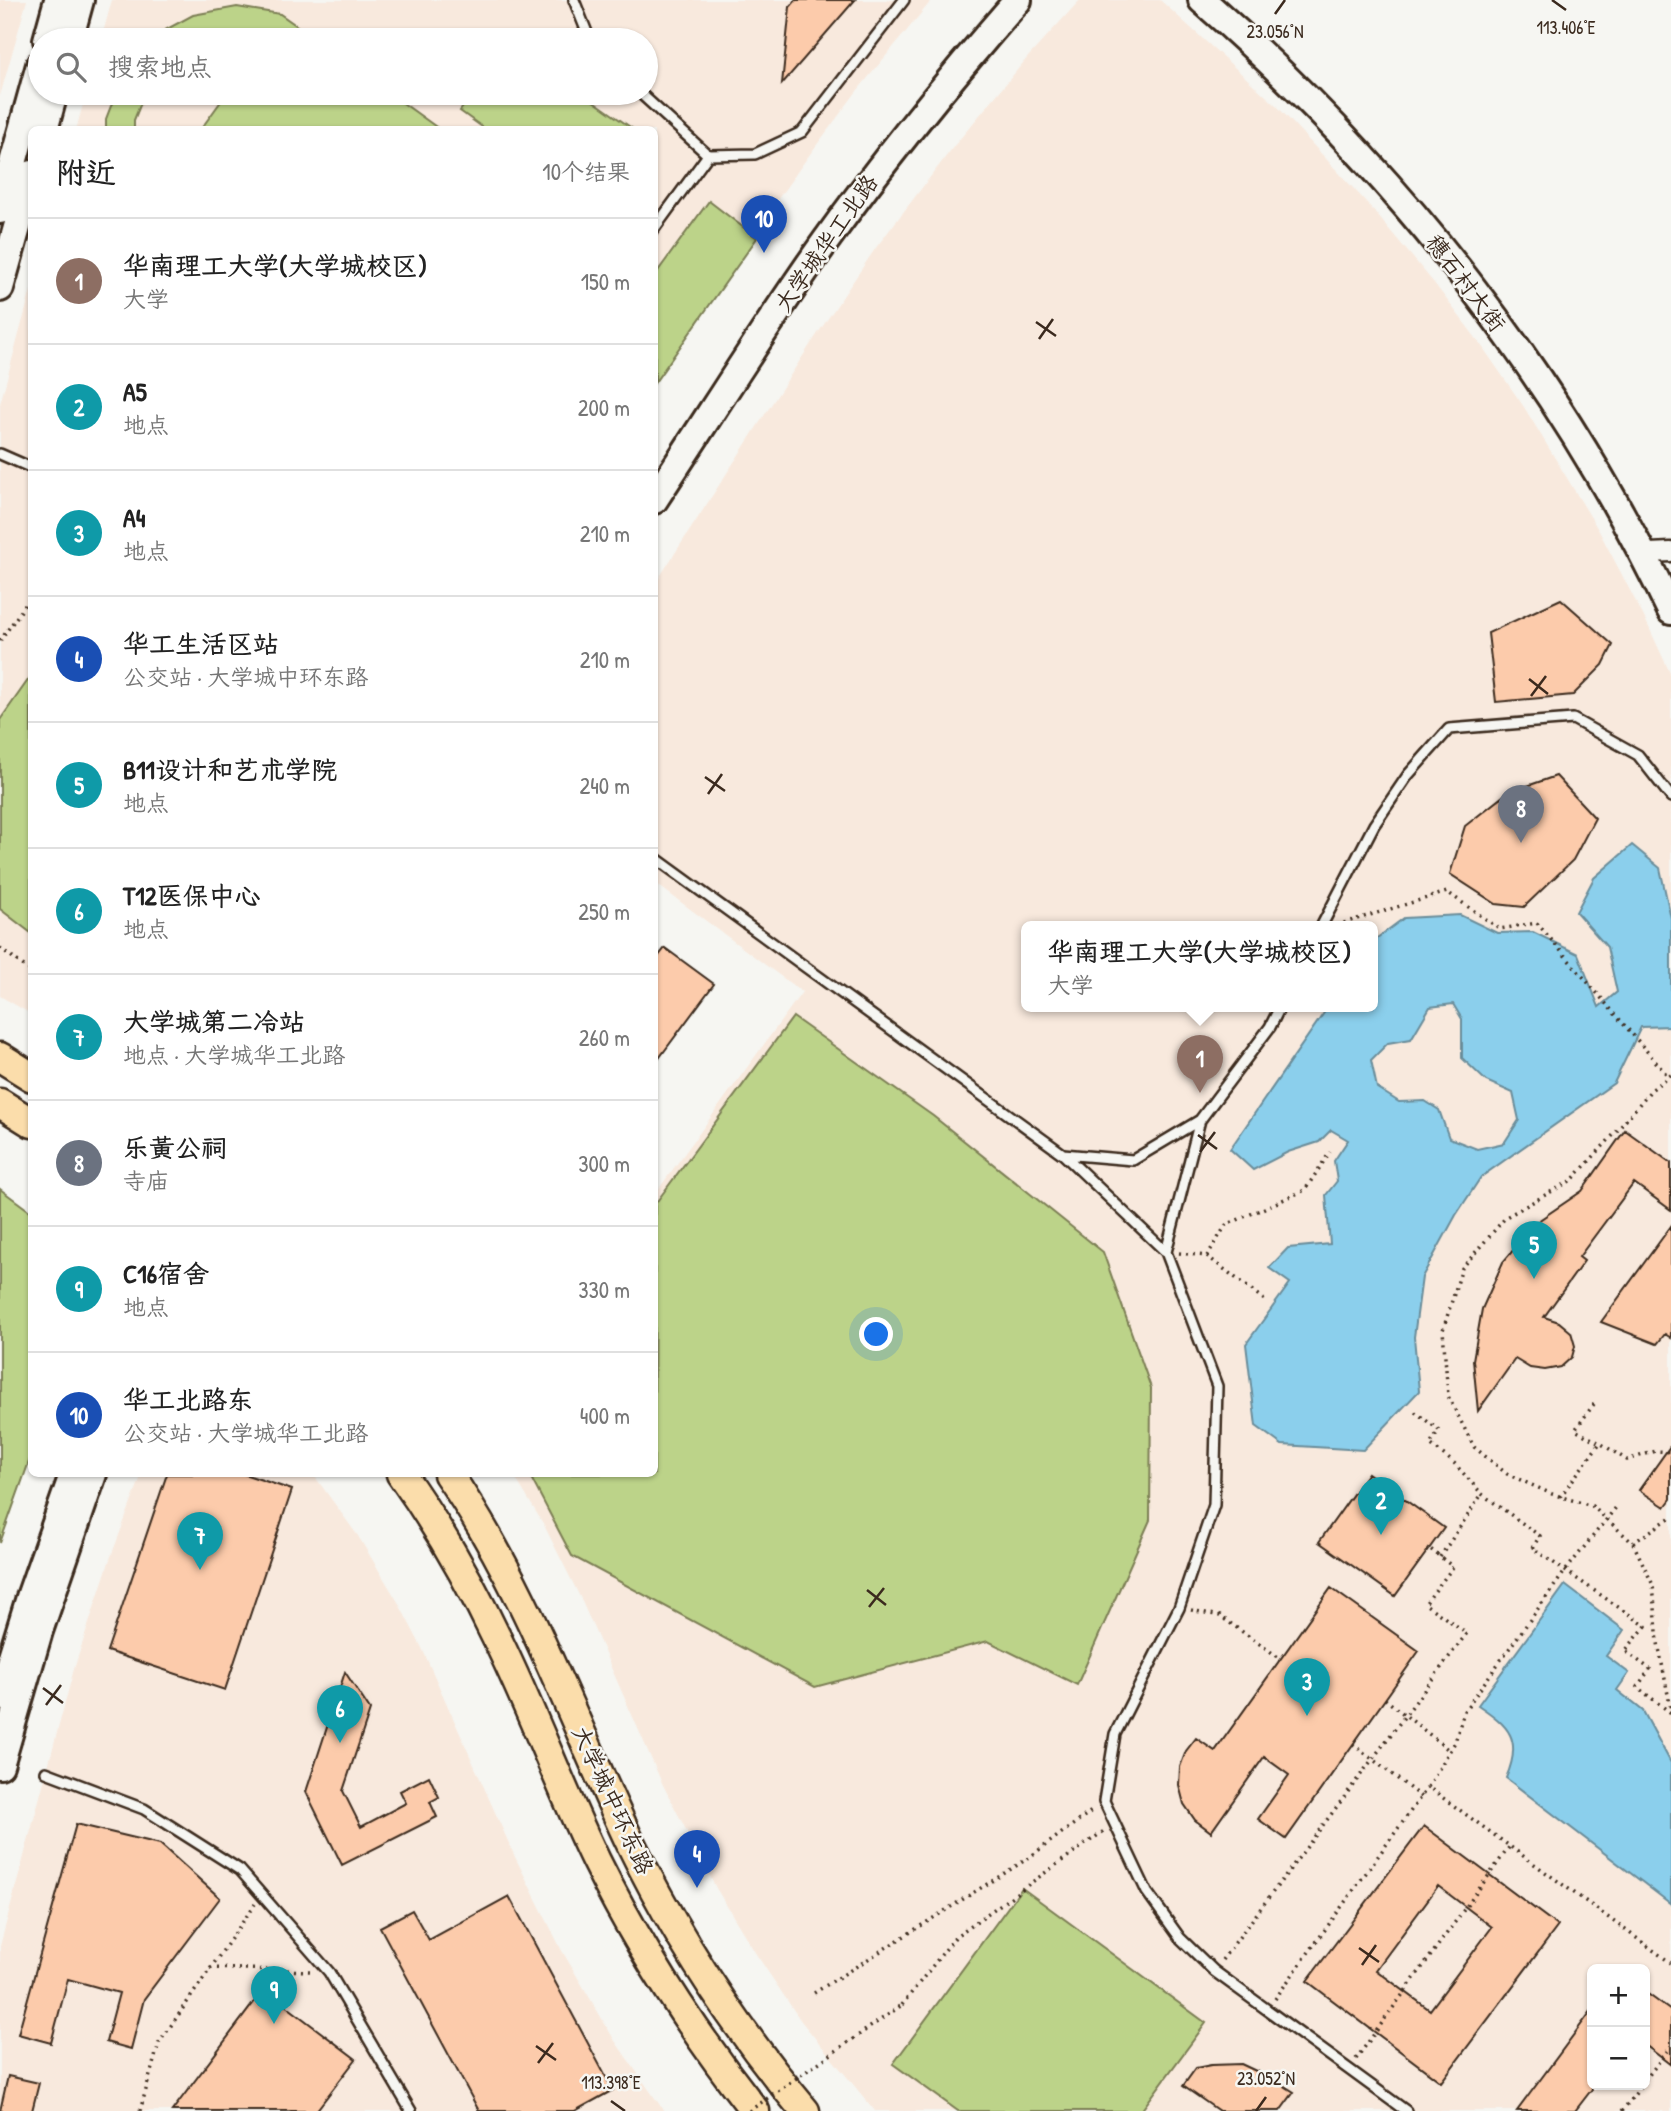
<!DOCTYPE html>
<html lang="zh">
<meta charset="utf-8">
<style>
:root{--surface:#fff;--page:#f2f2f2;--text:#222;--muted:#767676;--line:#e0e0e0;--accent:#3b2a1e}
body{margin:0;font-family:"Patrick Hand","LXGW WenKai TC",sans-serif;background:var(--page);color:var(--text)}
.controls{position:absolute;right:21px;bottom:21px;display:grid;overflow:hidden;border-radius:10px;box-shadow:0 2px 5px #0004}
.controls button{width:63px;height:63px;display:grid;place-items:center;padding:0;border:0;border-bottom:2px solid var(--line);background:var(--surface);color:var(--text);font:35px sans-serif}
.you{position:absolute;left:877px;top:1335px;width:24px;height:24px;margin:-18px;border:5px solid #fff;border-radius:50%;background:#1a73e8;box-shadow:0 0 0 10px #1a73e833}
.badge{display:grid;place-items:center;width:46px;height:46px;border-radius:50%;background:var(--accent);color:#fff;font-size:23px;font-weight:700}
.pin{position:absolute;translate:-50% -58px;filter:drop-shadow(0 2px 4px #0008)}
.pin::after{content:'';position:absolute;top:37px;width:24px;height:21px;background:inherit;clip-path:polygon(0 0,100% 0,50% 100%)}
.popup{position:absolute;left:1021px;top:921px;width:357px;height:91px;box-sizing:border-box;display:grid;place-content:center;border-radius:10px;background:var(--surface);filter:drop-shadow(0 2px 5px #0005);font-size:23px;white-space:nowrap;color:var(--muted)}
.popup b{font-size:26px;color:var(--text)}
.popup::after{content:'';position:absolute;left:50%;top:100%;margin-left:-14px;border:14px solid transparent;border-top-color:var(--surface)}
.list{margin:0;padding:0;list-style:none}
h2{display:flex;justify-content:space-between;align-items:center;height:91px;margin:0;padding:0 28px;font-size:30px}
h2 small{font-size:23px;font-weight:400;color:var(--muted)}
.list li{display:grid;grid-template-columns:46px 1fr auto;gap:21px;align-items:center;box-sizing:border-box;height:126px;padding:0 28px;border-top:2px solid var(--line)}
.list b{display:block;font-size:26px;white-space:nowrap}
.list p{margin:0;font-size:23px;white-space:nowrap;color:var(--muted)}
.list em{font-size:23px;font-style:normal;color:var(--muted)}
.icon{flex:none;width:38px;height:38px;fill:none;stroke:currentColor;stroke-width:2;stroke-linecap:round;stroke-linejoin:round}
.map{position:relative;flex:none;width:1671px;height:2111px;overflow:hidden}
.search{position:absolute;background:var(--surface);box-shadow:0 2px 5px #0004;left:28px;top:28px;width:630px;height:77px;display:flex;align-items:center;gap:18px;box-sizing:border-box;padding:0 24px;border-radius:38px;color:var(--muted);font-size:26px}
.panel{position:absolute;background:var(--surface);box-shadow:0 2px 5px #0004;left:28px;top:126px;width:630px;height:1351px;border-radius:10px}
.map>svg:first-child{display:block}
.built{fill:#f8e9dd;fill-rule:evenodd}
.green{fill:#bcd389;stroke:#7c7e54;stroke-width:2}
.water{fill:#8bcfec;stroke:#6b8d9a;stroke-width:2;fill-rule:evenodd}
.building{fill:#fccbab;stroke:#3b2a1e;stroke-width:2;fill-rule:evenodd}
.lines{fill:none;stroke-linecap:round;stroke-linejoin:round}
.lane-casing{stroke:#3b2a1e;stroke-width:14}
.street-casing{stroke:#3b2a1e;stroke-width:23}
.secondary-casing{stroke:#3b2a1e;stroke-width:32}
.primary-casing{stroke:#3b2a1e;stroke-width:33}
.path{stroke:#3b2a1e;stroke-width:3.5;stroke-dasharray:2 5;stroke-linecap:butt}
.lane{stroke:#f6f6f2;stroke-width:9}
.street{stroke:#f6f6f2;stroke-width:18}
.secondary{stroke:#f6f6f2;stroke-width:26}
.primary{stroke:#fbddab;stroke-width:28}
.path-bridge{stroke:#3b2a1e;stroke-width:3.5;stroke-dasharray:2 5;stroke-linecap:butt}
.ticks{fill:none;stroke:#3b2a1e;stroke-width:2.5}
.labels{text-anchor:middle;stroke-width:5;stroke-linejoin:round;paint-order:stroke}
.street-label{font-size:23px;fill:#3b2a1e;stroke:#f6f6f2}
.ticks-label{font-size:18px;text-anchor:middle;fill:#3b2a1e;stroke:#f6f6f2;stroke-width:5;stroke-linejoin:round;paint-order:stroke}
</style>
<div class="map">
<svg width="1671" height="2111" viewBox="0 0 1671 2111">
<rect width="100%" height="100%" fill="#f6f6f2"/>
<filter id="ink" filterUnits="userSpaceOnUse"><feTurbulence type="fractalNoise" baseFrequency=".0143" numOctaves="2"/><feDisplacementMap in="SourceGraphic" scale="14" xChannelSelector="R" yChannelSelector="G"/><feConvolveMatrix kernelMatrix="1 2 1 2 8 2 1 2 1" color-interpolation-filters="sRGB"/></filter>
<g filter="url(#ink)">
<!-- built -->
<path class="built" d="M0 0H27L0 96Z
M112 0H932L857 91 810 154 743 248 655 382 654 130H76L86 93H646V40H101Z
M1080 0H1160L1276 105 1368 204 1434 283 1479 342 1524 407 1599 531 1646 621 1671 675V2111H875L801 2021 756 1954 716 1888 662 1783 580 1597 544 1525 513 1474H654L655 1194 802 992 655 883V584L810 345 875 249 954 146 1028 57ZM1027 927H1373V1007H1027ZM1592 1969H1645V2085H1592Z
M31 290V1014L0 996V404Z
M142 1474H313L358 1536 398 1602 421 1646 515 1857 561 1949 615 2041 664 2111H0V1946L74 1669 110 1559Z"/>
<!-- green -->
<path class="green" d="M237 7 280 14 317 40H251L232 37 216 40H151L154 36 193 15Z
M116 93H145L134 120V129H106V119Z
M227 93H389L439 129H201Z
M473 93H582L633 129H485L460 111Z
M709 201 757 238 655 382V275Z
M31 676V933L0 909V720Z
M793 1017 933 1116 1103 1252 1151 1388 1150 1520 1077 1685 988 1641 815 1687 572 1556 529 1474H654L655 1204Z
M0 1189 31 1212V1456L0 1543Z
M1022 1888 1206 2023 1141 2111H958L893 2064Z"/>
<!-- water -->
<path class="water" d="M1632 845 1660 868 1671 918V1026L1641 1027 1614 1083 1481 1177 1456 1215 1422 1277 1414 1337 1419 1391 1363 1450 1282 1445 1256 1426 1246 1344 1290 1283 1269 1268 1288 1248 1330 1244 1326 1195 1337 1181 1334 1161 1348 1140 1331 1130 1319 1142 1288 1152 1253 1170 1230 1149 1328 1007H1373V941L1404 918 1460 915 1497 933 1533 932 1578 954 1599 1007 1617 992 1607 947 1576 912 1594 878ZM1453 1004 1462 1019V1058L1486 1081 1513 1093 1519 1120 1504 1143 1477 1149 1449 1138 1439 1110 1425 1101 1399 1102 1377 1088 1371 1060 1388 1043 1411 1039 1430 1007Z
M1565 1585 1624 1630 1606 1656 1629 1673 1617 1690 1643 1711 1671 1763V1904L1506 1778C1523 1739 1509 1726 1478 1705Z"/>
<!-- building -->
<path class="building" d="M796 0H855L782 84 790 7Z
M1561 599 1613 645 1603 665 1573 695 1496 702 1488 633Z
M1556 776 1595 818 1573 860 1524 907 1496 904 1450 874 1465 826 1507 793Z
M665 948 714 984 654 1065V962Z
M1625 1130 1671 1163V1210L1634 1183 1579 1257 1584 1261 1544 1317 1559 1322 1571 1332 1575 1346 1572 1357 1561 1367 1545 1370 1530 1368 1515 1359 1478 1411 1473 1360 1482 1309 1503 1262 1538 1221 1582 1191Z
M1671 1226V1338L1665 1334 1657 1344 1601 1322Z
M1671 1445V1499L1665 1507 1639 1490Z
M1368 1473 1444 1528 1395 1596 1319 1542Z
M167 1474H244L292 1490 225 1690 107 1651Z
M1331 1588 1419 1651 1286 1839 1258 1819 1289 1775 1264 1757 1211 1832 1195 1820 1184 1804 1179 1785 1180 1767 1186 1751 1196 1738 1215 1751Z
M345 1672 370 1710 343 1791 361 1827 406 1803 400 1791 429 1776 439 1797 430 1802 437 1817 342 1865 306 1792Z
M76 1824 160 1844 220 1898 144 1999 131 2049 106 2042 119 1993 68 1979 51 2043 18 2034Z
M1424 1826 1558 1926 1441 2082 1307 1981ZM1438 1886 1492 1927 1430 2010 1376 1970Z
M509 1896 613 2090 575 2111H479L380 1927 412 1910 429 1940Z
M264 1989 356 2059 316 2111H172Z
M1645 1992 1671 2011V2065L1645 2045Z
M1592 2010V2089L1575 2111H1517Z
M1241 2064 1273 2079 1294 2092 1280 2111H1219L1183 2086 1196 2068 1211 2065Z
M8 2076 39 2083 32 2111H0Z"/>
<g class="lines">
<!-- lane casing -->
<g class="lane-casing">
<path id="lane" d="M574 0 590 40
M640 93 708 155 755 154 802 132 904 0
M654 229 708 155
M0 454 32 468
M654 857 1063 1154 1166 1252
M1321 927 1374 825 1408 775 1449 729 1573 719 1638 755 1671 797
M1280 1007 1270 1027 1200 1120 1166 1252 1217 1386 1214 1505 1179 1608 1115 1734 1104 1801 1147 1892 1180 1938 1214 1971 1406 2111
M1063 1154 1133 1160 1200 1120
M46 1772 144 1809 240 1870 329 1972 411 2111"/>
</g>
<!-- street casing -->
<g class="street-casing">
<path id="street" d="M1650 553 1671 552"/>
</g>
<!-- secondary casing -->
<g class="secondary-casing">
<path id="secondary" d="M1202 0C1396 170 1560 377 1671 611
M47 40 58 0
M69 40 80 0
M44 130 54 93
M0 210 40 65
M0 288 32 174
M654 500C711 414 765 326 825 242 885 158 950 78 1018 0
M0 1696 31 1594 73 1475
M0 1765 39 1631 93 1474"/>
</g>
<!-- primary casing -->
<g class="primary-casing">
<path id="primary" d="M0 1057 32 1077
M0 1103 32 1123
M401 1474C439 1527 471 1584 499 1643 534 1715 561 1789 596 1861 640 1950 694 2033 755 2111
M448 1474C526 1587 571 1717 629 1840 676 1937 736 2029 805 2111"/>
</g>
<!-- path -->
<path class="path" d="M0 641 32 595
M1337 925 1447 892 1500 929 1537 923 1668 1076
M0 948 32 972
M1671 1075 1651 1090 1617 1131 1572 1180 1506 1217 1462 1268 1443 1330 1448 1396 1474 1447 1507 1474 1552 1494 1592 1506 1633 1543 1653 1585 1658 1643 1671 1710
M1179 1253 1207 1256 1267 1302
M1207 1256 1226 1225 1305 1190 1330 1152
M1594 1404 1575 1430 1600 1443
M1415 1412 1439 1430 1430 1444 1454 1463 1482 1494 1540 1536 1532 1548 1646 1626 1625 1651 1650 1669 1637 1687 1671 1713
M1560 1497 1600 1443 1627 1460 1656 1451 1671 1452
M1633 1543 1671 1517
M1440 1557 1482 1494
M1191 1610 1220 1616 1281 1659
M1428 1787 1455 1742 1464 1711 1566 1570 1617 1506
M1222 1960 1467 1633 1425 1604 1453 1567 1429 1548
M210 1968 310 1971
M814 1993 1027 1859 1094 1809
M1275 1999 1428 1787 1671 1963
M902 2005 956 1936 1104 1831
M1356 2059 1510 1846
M1645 2080 1671 2046
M140 2111 159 2043 255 1904
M1622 2111 1642 2085"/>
<!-- lane -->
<use href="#lane" class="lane"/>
<!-- street -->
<use href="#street" class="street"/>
<!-- secondary -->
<use href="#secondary" class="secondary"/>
<!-- primary -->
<use href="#primary" class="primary"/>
<!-- path-bridge -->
<path class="path-bridge" d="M1385 1699 1450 1751
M1353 1744 1421 1797
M749 2111 902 2005"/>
</g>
</g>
<!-- ticks -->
<path class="ticks" d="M1552 0 1566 10M1275 14 1285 0M1036 322 1056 336M1039 339 1053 319M1529 679 1548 694M1531 696 1546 676M705 777 725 791M708 794 722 774M1198 1135 1217 1149M1200 1152 1215 1132M867 1590 886 1605M869 1607 884 1588M43 1688 63 1703M46 1705 61 1685M1359 1948 1379 1962M1362 1965 1376 1945M536 2046 556 2060M538 2063 553 2043M611 2101 625 2111M1256 2111 1266 2097"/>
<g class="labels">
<!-- street labels -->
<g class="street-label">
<text transform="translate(826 243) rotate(-55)" y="8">大学城华工北路</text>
<text transform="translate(1466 283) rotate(53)" y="8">穗石村大街</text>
<text transform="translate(613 1800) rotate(65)" y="8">大学城中环东路</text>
</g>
</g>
<g class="ticks-label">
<text x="1566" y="34">113.406°E</text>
<text x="1275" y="38">23.056°N</text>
<text x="1266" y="2085">23.052°N</text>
<text x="611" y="2089">113.398°E</text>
</g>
</svg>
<div class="controls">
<button>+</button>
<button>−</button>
</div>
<div class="you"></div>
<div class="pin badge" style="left:1200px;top:1093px;background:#8d6e63">1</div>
<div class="popup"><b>华南理工大学(大学城校区)</b>大学</div>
<div class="pin badge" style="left:1381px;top:1535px;background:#0f9aa8">2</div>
<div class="pin badge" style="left:1307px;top:1716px;background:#0f9aa8">3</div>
<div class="pin badge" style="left:697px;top:1888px;background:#1a4fb4">4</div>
<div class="pin badge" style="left:1534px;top:1279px;background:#0f9aa8">5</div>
<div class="pin badge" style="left:340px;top:1743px;background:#0f9aa8">6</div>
<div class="pin badge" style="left:200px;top:1570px;background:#0f9aa8">7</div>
<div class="pin badge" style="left:1521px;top:843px;background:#6b7280">8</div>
<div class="pin badge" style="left:274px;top:2024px;background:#0f9aa8">9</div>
<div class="pin badge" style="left:764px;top:253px;background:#1a4fb4">10</div>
<div class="search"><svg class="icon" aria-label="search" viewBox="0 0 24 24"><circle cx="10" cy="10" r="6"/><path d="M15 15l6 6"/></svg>搜索地点</div>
<section class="panel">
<h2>附近<small>10个结果</small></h2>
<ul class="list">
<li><span class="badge" style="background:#8d6e63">1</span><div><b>华南理工大学(大学城校区)</b><p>大学</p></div><em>150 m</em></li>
<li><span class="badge" style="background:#0f9aa8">2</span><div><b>A5</b><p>地点</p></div><em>200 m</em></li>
<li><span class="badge" style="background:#0f9aa8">3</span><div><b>A4</b><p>地点</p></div><em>210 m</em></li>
<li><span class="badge" style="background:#1a4fb4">4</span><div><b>华工生活区站</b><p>公交站 · 大学城中环东路</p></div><em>210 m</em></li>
<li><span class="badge" style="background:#0f9aa8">5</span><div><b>B11设计和艺术学院</b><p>地点</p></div><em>240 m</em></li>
<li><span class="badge" style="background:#0f9aa8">6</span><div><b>T12医保中心</b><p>地点</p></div><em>250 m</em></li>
<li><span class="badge" style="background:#0f9aa8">7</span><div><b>大学城第二冷站</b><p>地点 · 大学城华工北路</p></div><em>260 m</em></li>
<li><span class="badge" style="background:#6b7280">8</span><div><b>乐黄公祠</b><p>寺庙</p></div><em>300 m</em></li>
<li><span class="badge" style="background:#0f9aa8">9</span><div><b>C16宿舍</b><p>地点</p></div><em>330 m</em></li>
<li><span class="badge" style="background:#1a4fb4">10</span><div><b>华工北路东</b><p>公交站 · 大学城华工北路</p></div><em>400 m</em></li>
</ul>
</section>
</div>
